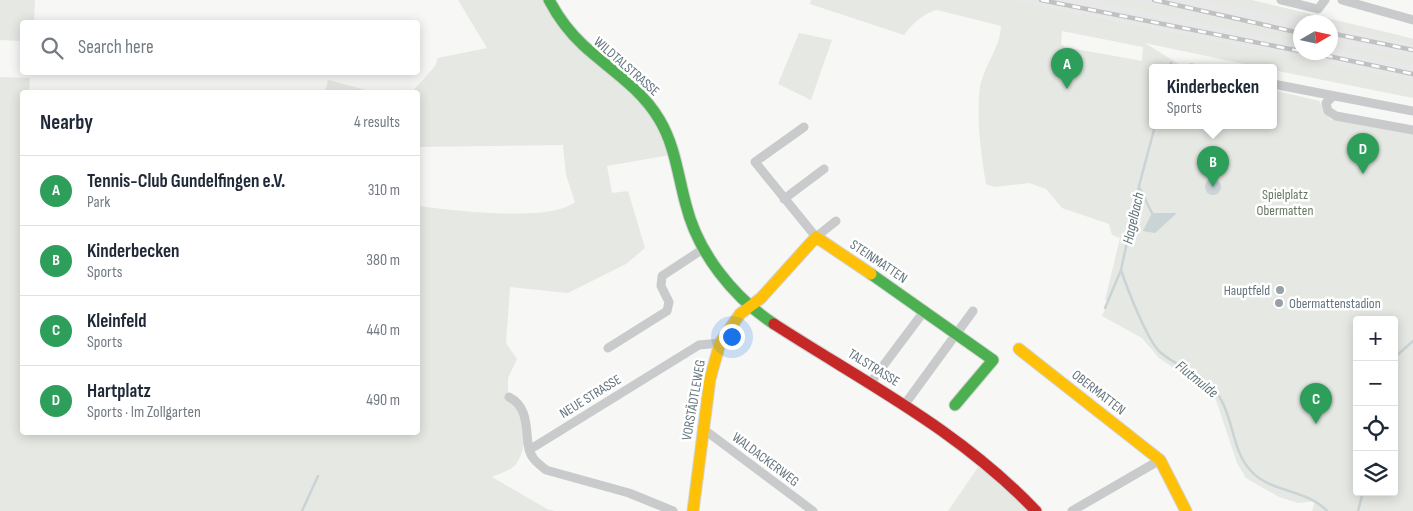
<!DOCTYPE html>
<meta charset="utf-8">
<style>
:root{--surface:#fff;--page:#f2f2f3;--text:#1f2937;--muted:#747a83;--line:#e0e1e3;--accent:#ea580c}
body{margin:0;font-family:"Sofia Sans Condensed",sans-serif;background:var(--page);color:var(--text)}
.controls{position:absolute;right:15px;bottom:15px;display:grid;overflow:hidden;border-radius:5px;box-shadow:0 2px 12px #0003}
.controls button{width:45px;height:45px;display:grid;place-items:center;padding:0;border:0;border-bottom:1px solid var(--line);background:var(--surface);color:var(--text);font:25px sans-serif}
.compass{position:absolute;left:1293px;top:15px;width:45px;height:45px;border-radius:50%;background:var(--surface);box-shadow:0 2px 12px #0003;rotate:81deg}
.you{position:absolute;left:731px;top:336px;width:18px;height:18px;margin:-12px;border:4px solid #fff;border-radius:50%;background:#1a73e8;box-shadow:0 0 0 8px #1a73e833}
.badge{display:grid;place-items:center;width:32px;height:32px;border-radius:50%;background:var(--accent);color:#fff;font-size:16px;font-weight:700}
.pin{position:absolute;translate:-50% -41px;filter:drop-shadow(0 1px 2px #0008)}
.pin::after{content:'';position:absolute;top:26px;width:18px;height:15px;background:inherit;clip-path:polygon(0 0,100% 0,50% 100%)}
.popup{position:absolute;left:1149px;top:64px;width:128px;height:65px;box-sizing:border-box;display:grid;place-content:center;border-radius:5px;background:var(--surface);filter:drop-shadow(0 1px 4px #0005);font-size:16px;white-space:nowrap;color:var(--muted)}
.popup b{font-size:19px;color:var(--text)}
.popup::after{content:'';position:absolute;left:50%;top:100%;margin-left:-10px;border:10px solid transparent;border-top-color:var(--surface)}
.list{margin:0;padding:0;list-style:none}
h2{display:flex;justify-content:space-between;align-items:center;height:65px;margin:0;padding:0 20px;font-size:21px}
h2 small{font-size:16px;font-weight:400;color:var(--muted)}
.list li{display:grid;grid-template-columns:32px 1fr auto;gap:15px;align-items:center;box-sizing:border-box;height:70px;padding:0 20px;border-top:1px solid var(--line)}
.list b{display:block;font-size:19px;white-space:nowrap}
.list p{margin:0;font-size:16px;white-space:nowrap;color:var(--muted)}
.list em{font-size:16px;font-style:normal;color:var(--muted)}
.icon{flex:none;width:28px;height:28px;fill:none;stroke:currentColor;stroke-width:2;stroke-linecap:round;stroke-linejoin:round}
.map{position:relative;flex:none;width:1413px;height:511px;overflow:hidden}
.search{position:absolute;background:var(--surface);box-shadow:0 2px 12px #0003;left:20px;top:20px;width:400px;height:55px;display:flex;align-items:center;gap:12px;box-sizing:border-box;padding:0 18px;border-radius:5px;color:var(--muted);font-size:19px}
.panel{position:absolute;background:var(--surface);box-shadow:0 2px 12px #0003;left:20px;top:90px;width:400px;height:345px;border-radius:5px}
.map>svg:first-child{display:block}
.built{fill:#e7e8e7;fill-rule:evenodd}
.green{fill:#e6e8e3;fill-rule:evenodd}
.water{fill:#cad3d5}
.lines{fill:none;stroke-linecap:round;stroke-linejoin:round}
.stream{stroke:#cad3d5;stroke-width:2.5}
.fast-casing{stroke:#d2d3d4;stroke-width:13}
.slow-casing{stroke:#d2d3d4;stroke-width:13}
.jam-casing{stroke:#d2d3d4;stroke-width:13}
.street{stroke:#c9cacb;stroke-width:9}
.fast{stroke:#4caf50;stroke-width:11}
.slow{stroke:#ffc107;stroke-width:11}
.jam{stroke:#c62828;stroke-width:11}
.rail-casing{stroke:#bfc1c2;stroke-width:4.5}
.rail{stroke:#fff;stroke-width:2.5;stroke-dasharray:8;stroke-linecap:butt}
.poi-dot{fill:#97a2a8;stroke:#fff;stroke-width:2}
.labels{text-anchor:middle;stroke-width:5;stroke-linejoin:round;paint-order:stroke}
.street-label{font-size:14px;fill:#64757e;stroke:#fff}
.park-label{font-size:14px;fill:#677763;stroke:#fff}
.poi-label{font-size:14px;fill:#64757e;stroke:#fff;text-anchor:end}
.water-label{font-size:15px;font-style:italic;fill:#5f7479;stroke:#fff}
</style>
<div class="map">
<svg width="1413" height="511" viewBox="0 0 1413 511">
<rect width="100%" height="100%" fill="#f7f7f6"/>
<!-- built -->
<path class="built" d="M1013 0H1251L1413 39V79ZM1300 22H1330V52H1300Z"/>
<!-- green -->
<path class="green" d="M0 0H35L34 22H22V41L0 40Z
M458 0H556L574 30 649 94 642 104 658 127 670 155 607 166 612 193 628 191 645 248 626 264 568 293 510 287 506 343 517 359 508 378V399C527 415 530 443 516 464 512 470 499 473 492 477L547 509 555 511H0V77L30 78 29 92H22V432H418V206C450 210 550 223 575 202L566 175 563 145 419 147 418 152V92H412L435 66 438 58 487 48Z
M811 0H1013L1413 79V98L1273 70V68H1263L1145 43 1185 68H1153V126H1273V90L1319 101 1330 119 1413 133V511H1312L1315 501 1298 503 1279 497 1246 478 1237 463 1216 400 1207 390 1159 358 1142 338 1102 316 1109 301 1105 300 1120 238 1112 235 1109 224 1062 208 1046 189 1029 183 994 187 986 184C981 153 976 119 980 87 984 65 1000 49 1001 26L937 10C925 12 911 25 904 35L810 4ZM1062 31 1143 47 1142 61 1065 47 1061 44ZM1357 320H1394V492H1357Z
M1096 0H1132L1300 36V42Z
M1202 0H1251L1402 36 1413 39V44L1331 26 1330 22H1312Z
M799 33 832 40 811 100 778 84Z
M1330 42 1413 58V64L1331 48Z
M328 80 373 92H325Z
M981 463 1029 511H948Z"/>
<!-- water -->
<path class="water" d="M1205 187a8 8 0 1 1 16 0a8 8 0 1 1-16 0Z
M1152 213H1177L1155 233 1143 231Z"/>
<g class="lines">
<!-- stream -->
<path class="stream" d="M1170 68 1171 63
M1139 187 1152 213
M1121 270C1127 288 1147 340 1160 352 1178 368 1207 376 1220 398 1234 420 1232 451 1251 471 1271 493 1307 489 1327 511
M1105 308 1121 270 1139 186 1155 126
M1394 358 1413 341
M302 511 318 476
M1358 511 1363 492"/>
<!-- fast casing -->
<g class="fast-casing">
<path id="fast" d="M549 0C558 17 569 32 583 45 609 69 640 87 659 119 675 145 678 176 686 205 698 253 733 297 774 324
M871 274 993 360 955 405"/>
</g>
<!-- slow casing -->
<g class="slow-casing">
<path id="slow" d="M1019 349 1160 460 1186 511
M693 511 710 379 720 343 740 314 761 298 816 237 871 274"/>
</g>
<!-- jam casing -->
<g class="jam-casing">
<path id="jam" d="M774 324C867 384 959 430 1036 511"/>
</g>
<!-- street -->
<path class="street" d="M1281 0 1318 9 1325 0
M1342 0 1413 20
M1191 68H1192
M1273 84 1413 111
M1333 96 1326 103 1328 111 1336 116 1413 130
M804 127 755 162 816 237 836 221
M784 199 824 169
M608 348 667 311 669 302 661 286 662 276 703 249
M871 382 925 310
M509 397C530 408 525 431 529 449 531 459 539 464 546 470L629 493 673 511
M905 404 973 311
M702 428 813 511
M529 450 699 345 720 343
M1072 511 1160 460"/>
<!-- fast -->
<use href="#fast" class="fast"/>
<!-- slow -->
<use href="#slow" class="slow"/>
<!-- jam -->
<use href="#jam" class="jam"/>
<!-- rail casing -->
<g class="rail-casing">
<path id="rail" d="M1041 0 1300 51
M1154 0 1300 33
M1330 33 1413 50
M1309 52 1413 74"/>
</g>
<!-- rail -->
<use href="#rail" class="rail"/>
</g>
<!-- markers -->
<g class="poi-dot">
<circle cx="1280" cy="290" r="5"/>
<circle cx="1279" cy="303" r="5"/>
</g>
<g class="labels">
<!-- street labels -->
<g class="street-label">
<text transform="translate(627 66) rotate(41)" y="5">WILDTALSTRASSE</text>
<text transform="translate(879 261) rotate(34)" y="5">STEINMATTEN</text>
<text transform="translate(874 367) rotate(32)" y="5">TALSTRASSE</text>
<text transform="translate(1099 392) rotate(38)" y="5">OBERMATTEN</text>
<text transform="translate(590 396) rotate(-32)" y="5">NEUE STRASSE</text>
<text transform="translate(693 400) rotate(-80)" y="5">VORSTÄDTLEWEG</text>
<text transform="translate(766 459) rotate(37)" y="5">WALDACKERWEG</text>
</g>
<!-- park labels -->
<g class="park-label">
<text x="1285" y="199">Spielplatz<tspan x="1285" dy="16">Obermatten</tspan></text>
</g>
<!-- poi labels -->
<g class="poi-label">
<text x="1270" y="295">Hauptfeld</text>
<text x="1289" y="308" text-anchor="start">Obermattenstadion</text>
</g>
<!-- water labels -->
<g class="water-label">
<text transform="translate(1133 218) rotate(-77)" y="5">Hagelbach</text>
<text transform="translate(1197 379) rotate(39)" y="5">Flutmulde</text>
</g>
</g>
</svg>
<div class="controls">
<button>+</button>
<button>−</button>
<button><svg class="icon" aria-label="locate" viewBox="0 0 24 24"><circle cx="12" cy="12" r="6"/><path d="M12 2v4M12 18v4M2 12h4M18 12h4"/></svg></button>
<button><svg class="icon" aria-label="layers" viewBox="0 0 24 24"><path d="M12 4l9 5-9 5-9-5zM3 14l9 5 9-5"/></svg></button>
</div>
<svg class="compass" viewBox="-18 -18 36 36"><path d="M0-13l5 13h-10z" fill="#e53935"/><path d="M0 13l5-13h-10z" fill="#747a83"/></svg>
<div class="you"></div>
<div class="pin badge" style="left:1067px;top:89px;background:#2e9e5b">A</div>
<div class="pin badge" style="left:1213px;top:187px;background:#2e9e5b">B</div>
<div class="popup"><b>Kinderbecken</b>Sports</div>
<div class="pin badge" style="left:1316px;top:424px;background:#2e9e5b">C</div>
<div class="pin badge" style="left:1363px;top:174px;background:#2e9e5b">D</div>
<div class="search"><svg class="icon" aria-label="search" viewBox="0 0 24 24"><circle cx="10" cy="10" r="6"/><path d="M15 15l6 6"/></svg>Search here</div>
<section class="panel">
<h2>Nearby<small>4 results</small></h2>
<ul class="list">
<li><span class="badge" style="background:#2e9e5b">A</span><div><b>Tennis-Club Gundelfingen e.V.</b><p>Park</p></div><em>310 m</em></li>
<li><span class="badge" style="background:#2e9e5b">B</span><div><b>Kinderbecken</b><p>Sports</p></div><em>380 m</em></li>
<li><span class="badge" style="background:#2e9e5b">C</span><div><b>Kleinfeld</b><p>Sports</p></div><em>440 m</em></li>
<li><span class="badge" style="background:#2e9e5b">D</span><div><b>Hartplatz</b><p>Sports · Im Zollgarten</p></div><em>490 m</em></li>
</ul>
</section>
</div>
